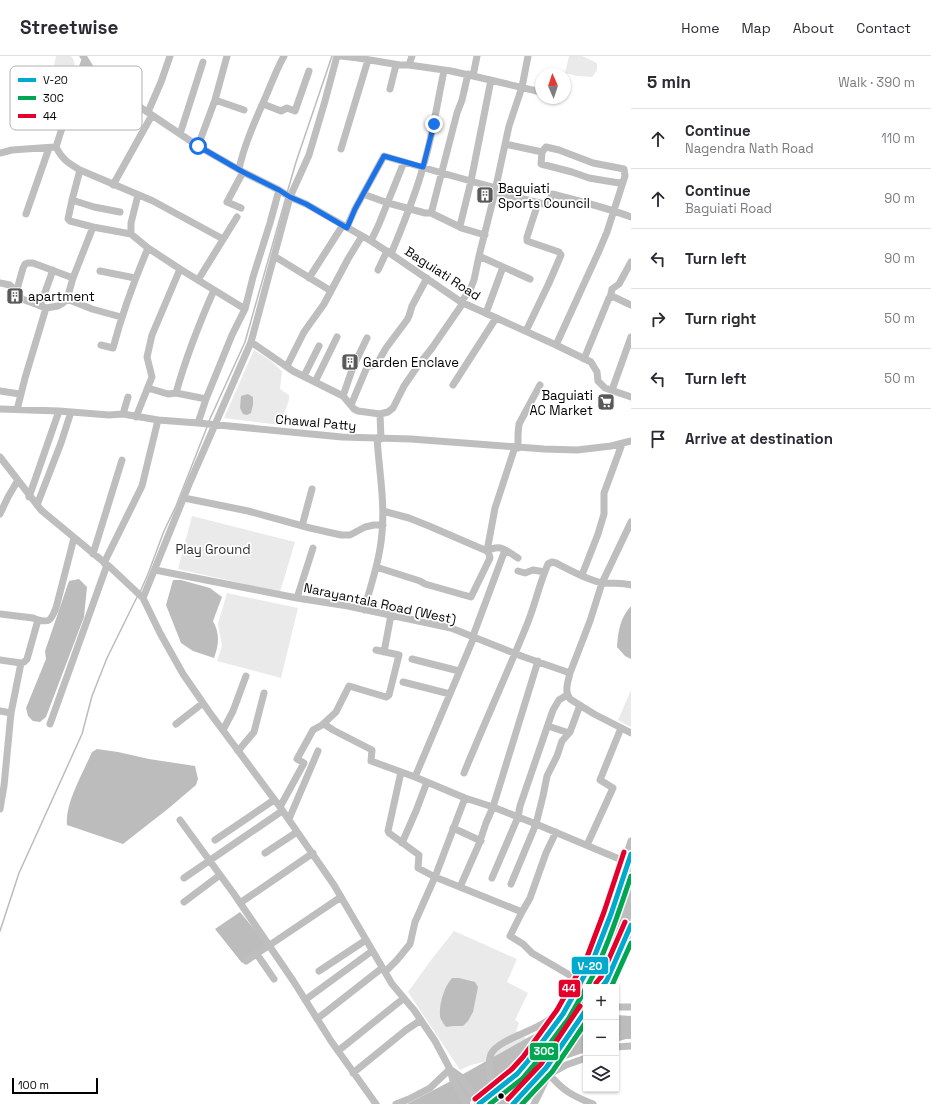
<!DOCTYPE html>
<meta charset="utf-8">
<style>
:root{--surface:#fff;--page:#f7f7f7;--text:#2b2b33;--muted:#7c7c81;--line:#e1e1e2}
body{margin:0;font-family:"Space Grotesk",sans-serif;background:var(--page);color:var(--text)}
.controls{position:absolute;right:12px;bottom:12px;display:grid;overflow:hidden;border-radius:0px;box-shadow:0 1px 3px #0004}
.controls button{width:36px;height:36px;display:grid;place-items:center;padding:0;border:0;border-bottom:1px solid var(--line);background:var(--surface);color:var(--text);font:20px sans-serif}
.compass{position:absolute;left:535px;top:12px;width:36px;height:36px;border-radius:50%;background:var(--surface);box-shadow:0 1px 3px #0004;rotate:357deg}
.scale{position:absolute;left:12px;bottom:10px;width:86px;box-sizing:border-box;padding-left:4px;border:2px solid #000;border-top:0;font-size:11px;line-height:14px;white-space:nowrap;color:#000;-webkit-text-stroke:3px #fff;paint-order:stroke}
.stop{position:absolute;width:12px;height:12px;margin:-9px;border:3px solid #1a73e8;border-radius:50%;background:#fff}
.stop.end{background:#1a73e8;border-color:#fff;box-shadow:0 1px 4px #0008}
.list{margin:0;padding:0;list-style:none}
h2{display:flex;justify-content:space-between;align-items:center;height:52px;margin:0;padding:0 16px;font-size:17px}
h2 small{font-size:13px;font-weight:400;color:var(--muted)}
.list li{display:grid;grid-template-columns:26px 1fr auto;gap:12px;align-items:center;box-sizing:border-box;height:60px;padding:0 16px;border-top:1px solid var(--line)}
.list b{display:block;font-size:15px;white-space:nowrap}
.list p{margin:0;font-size:13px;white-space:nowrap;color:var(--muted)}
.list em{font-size:13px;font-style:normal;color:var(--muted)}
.icon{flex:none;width:22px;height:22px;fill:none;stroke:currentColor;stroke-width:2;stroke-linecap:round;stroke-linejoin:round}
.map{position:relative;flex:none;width:631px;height:1048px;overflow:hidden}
header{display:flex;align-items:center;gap:24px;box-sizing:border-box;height:56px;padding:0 20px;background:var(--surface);border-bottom:1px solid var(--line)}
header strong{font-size:19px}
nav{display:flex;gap:22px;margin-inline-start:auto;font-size:14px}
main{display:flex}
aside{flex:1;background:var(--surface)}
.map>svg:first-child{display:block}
.green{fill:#eaeaea}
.water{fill:#bcbcbc}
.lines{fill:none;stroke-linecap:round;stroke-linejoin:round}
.stream{stroke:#bcbcbc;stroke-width:1.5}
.major-casing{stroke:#dbdbdb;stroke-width:11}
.minor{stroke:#bebebe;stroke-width:7}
.major{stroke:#bdbdbd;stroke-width:9}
.bus-1-casing{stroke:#fff;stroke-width:8}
.bus-2-casing{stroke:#fff;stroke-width:8}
.bus-3-casing{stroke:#fff;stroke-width:8}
.bus-1{stroke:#00a9ce;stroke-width:5}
.bus-2{stroke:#00a651;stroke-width:5}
.bus-3{stroke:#e4002b;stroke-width:5}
.route{stroke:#1a73e8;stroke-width:5}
.bus-dot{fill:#000;stroke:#fff;stroke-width:1.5}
.labels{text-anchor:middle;stroke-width:3.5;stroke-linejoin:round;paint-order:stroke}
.poi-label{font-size:13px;fill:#000;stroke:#fff;text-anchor:start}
.street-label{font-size:13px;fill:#000;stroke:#fff}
.park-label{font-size:13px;fill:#303030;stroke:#fff}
.key{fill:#fff;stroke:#b2b2b2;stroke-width:1}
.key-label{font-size:11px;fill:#000}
.line-badge{stroke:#fff;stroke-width:1.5}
.badge-label{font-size:11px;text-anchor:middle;font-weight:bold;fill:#fff}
</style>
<header>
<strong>Streetwise</strong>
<nav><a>Home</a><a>Map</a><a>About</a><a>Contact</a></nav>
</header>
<main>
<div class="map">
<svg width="631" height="1048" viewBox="0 0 631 1048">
<rect width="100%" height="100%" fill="#fff"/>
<!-- green -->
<path class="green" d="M56 0H71C78 8 74 15 67 21H58L52 18Z
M569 0H582L597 7V14L592 21 577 20 565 17Z
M254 294 271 305 282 315 280 333 289 339V344L280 369 224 362Z
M192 460 295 486 280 536 178 513Z
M227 537 298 552 281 622 217 605 222 590 218 568Z
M631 634V671L618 664Z
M454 875 517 903 507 926 528 937 515 964 519 967 516 975 536 989 500 1002 471 1009 460 1014 408 936 431 904Z"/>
<!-- water -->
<path class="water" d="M248 338 253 341V349L251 357 247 359 243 358 240 352 241 340Z
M79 523 87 531 84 561 46 661 40 666 33 665 28 660 26 652 46 603 45 595 69 525Z
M173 524H181L210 532 222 541 213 565C220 578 219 588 214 602L193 595 181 587 166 549Z
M631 550V603L625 600 617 591C618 575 620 562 631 550Z
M97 693 118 696 149 703 195 710 198 723 196 729 169 752 123 788 67 769C65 747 83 717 92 696Z
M240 856 267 889 242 907 215 873Z
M452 922H459L475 926 478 931 473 956 468 965 463 970H453L446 971C444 968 440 963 440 960 439 948 444 931 452 922Z
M616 959 631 960V983H626L616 986Z
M586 964V996L500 1025 467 1048H407L449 1026 545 972Z"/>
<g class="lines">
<!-- stream -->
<path class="stream" d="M287 137 296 106 332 0
M209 365 245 286 286 141
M140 536 148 518 164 475 176 450 207 371
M0 875 19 817 82 678 92 640 107 602 137 541"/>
<!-- major casing -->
<g class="major-casing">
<path id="major" d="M623 888 631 869
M588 931C606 899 619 864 631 829
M596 931 609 907 631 849
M537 1004C555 982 571 959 586 934
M479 1048 517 1018 528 1005 563 958 582 925 593 904 611 858 631 798
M491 1048 513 1029
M503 1048C525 1028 544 1006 563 981 571 971 579 960 586 948
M513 1048 526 1034"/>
</g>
<!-- minor -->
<path class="minor" d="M83 0 93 16 125 41 198 90 243 116 279 134 290 141 306 148 371 185 391 198 461 246 556 289 591 306 597 316 598 325 605 332 631 341
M341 0 358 2 400 9H409L451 15 473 20 541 36
M85 4 74 34 56 91C62 103 68 107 80 114L153 145 223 183
M409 9 412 0
M473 20 477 0
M390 33 396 9
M215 44 244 54
M263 48 281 55 287 52 295 55 309 15
M148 56 161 26 170 0
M180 78 203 6
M505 88 542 96 546 91 559 94 593 107 624 113 625 120 607 176 599 195 556 289
M198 90 215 44 227 0
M341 93 368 4
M542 96 541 108 572 116 589 122 619 127 623 126
M0 97 12 94 54 91
M239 113C244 90 253 70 262 49 270 32 275 16 284 0
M80 114 72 144 68 163 70 165 93 171
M113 129 152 59
M495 136 548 149 552 138C579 145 605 151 631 161
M363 138 388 147 425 157H431L432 154 457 57 462 44 468 18
M72 144 94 151 120 156
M241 152 227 146 243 116
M431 157 460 171
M26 158 49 92
M347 171 355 153 384 100 442 117 496 132
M131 178V167L138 139
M485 179 461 172 460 170 471 125 491 24
M371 185 379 168 404 106
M391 198C403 169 415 141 423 111 433 79 437 47 444 15
M274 200 331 235
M479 200 530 223
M378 214 387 195
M100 215 135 222
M309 222 343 169
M198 224 237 161
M0 227 10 229 22 243 46 252 58 250 63 247 67 243 92 253 121 261
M16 237 23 212 25 208 28 207H33L73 222
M610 242 612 233 619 228 631 206
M67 243 73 222 93 171 131 178 148 192 180 213 245 253
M461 246 470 234 474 224 479 200 493 144 509 70 522 31 528 0
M40 250 53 214
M486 257 503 211
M526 275 549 227 561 199 559 196 527 185V181L538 147
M251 286 293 315 343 340 354 353 358 355 380 358 388 356 393 352 404 330 417 311 432 292 463 247
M101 289 113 292C122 258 134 225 148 192
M584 303 609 242 614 241 631 249
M287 310 304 276 324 248 348 203 362 180
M304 320 319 290
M315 326 337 281
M453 329 496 262
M148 332 168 338 176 337 206 343
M612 334 631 281
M0 335 20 338
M176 337C186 301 199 268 214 234
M343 340 353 311 367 282
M351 349 367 311 377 308 386 292 407 264 409 260 412 250 427 222
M0 353 59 355 109 359 123 358 158 364 198 367 342 381 411 383 544 393 577 394 611 390 631 385
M17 354 25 322 46 252
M123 358 128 341
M380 358 381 383
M136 361 152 321 147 301 152 279 180 213
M198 367 206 343 232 279 245 253 253 221 270 167 279 134
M518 392V378L519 368 540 329
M0 401 41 454 111 512 143 542 160 577 183 618 210 657 280 751 334 829 392 928 414 954 435 985 450 1013 453 1025 467 1048
M29 441 59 355
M184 442 248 455 310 472 341 479H350L365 471 374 469H383
M37 449 61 387 71 356
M383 455 409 462 429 470 487 495 495 452 515 391
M0 458 8 441 18 424
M302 470 312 433
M93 498 122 404
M104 507 142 430 158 364
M376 511 420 525 425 528 471 541 490 502 489 498 487 495C501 487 506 495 518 502
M155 514 297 542 348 550 451 572 524 601 570 617C568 626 564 635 570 643L594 658 631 677
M518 515 525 517 533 514 545 516
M582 519 598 478 604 458V437L622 388
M143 542 190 426 251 286 290 141 309 99 325 45 337 0
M297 542 313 492
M364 554C371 529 380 503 382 477 385 445 379 414 377 382
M0 558 33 562 38 564 27 603 24 606 21 607 0 604
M38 564C51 567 51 563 56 552L74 482
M473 580 505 494
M384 596 391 559
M412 603 459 615
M570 617 590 565 602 527 631 466
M403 626 450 638
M0 655 11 657
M50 668 107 509
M176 668 203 647
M324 668 333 674 372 694 371 705 415 721 465 742 493 751 536 768 624 805
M548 670 569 677
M223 674 233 655 246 620
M238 695 254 676 264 637
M401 716 388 775 389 777 419 799 418 812 435 821 522 856 510 880 523 888 532 897 578 924
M464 717C484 668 506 620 526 571 535 550 539 528 548 508L552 506 556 507C568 513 589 525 603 527 612 528 621 526 631 529
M415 721 474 581
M280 751 304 707 297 703 313 674 322 669 336 656 349 630 386 641 389 639 399 599 376 594
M0 753 4 730 11 657 21 607
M289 763 318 695
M180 764 234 838 294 926 331 985 376 1048
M453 772 481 785
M215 784 274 744
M402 787 416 755 427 726
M587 789 613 732 600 724 621 672
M265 797 297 776
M625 803 631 785
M184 822 282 755
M492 822 518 761 520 750 553 654 559 644 567 639
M511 828 536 768 543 740 547 720 557 700 562 685 570 676 580 649
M460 831 479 788 486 767 493 751 538 605
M184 846 220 819
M240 847 313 797
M522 856 530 842 546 797 556 776
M256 897 274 923
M246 905 341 841
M319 915 366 884
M385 916 397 904 410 888 415 866 435 821 465 742
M579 922 597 882
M607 924 608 931
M305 944 372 895
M616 951H631
M317 963 382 912
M616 991 631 990
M338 995 404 942
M450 1013 461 1021 480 1048
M353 1017 406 974 421 964
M532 1028 566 1009 586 1002
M493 1038C491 1027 487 1008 491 998 498 984 534 975 547 965 557 958 564 947 571 936
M396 1048 409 1043 430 1032 450 1013
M534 1048 549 1018C563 1035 573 1040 593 1048"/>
<!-- major -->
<use href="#major" class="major"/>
<!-- bus-1 casing -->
<g class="bus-1-casing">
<path id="bus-1" d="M602 931 607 924 631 869
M479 1048 517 1018 528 1005 563 958 593 904 611 858 631 798
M513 1048 546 1012 586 954"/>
</g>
<!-- bus-2 casing -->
<g class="bus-2-casing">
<path id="bus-2" d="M587 931C606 896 618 858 631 820
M611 931 613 927 631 887
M490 1048 522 1023 533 1010 569 962 586 932
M522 1048 552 1016 586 966"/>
</g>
<!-- bus-3 casing -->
<g class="bus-3-casing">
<path id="bus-3" d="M596 927 601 921 625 866
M475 1043 512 1013 523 1001 557 954 587 901 604 856 624 796
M508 1043 541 1008 580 950"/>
</g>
<!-- bus-1 -->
<use href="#bus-1" class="bus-1"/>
<!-- bus-2 -->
<use href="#bus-2" class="bus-2"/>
<!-- bus-3 -->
<use href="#bus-3" class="bus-3"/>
</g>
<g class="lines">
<!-- route -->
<path class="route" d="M198 90 243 116 279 134 290 141 306 148 347 172 355 153 384 100 423 111 434 68"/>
</g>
<!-- icons -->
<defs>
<g id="building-square" transform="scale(0.9)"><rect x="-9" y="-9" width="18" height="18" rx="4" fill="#595959" stroke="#fff"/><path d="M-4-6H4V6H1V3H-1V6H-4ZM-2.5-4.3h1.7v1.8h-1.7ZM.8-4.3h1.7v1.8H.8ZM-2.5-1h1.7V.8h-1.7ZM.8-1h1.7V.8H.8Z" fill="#fff"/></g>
<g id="supermarket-square" transform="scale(0.9)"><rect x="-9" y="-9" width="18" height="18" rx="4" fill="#595959" stroke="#fff"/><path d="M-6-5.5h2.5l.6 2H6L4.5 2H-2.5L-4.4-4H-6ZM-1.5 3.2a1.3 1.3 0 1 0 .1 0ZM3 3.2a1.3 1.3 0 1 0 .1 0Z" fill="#fff"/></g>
</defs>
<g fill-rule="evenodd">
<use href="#building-square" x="485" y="139"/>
<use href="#building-square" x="15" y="240"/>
<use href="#building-square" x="350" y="306"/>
<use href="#supermarket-square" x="606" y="346"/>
</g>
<!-- markers -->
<circle class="bus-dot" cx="501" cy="1040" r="3.5"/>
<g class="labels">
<!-- poi labels -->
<g class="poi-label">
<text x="498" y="137">Baguiati<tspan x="498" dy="15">Sports Council</tspan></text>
<text x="28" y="245">apartment</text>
<text x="363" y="311">Garden Enclave</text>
<text x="593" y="344" text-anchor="end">Baguiati<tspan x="593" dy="15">AC Market</tspan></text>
</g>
<!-- street labels -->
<g class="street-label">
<text transform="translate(443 217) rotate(33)" y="5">Baguiati Road</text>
<text transform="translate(316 366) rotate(5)" y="5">Chawal Patty</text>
<text transform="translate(380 547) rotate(12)" y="5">Narayantala Road (West)</text>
</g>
<!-- park labels -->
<g class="park-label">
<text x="213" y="498">Play Ground</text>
</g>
</g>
<!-- legend -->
<rect x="10" y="10" width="132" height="64" rx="6" class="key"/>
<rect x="18" y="22" width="18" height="4" fill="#00a9ce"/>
<rect x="18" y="40" width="18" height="4" fill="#00a651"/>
<rect x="18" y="58" width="18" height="4" fill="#e4002b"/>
<g class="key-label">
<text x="43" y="28">V-20</text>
<text x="43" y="46">30C</text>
<text x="43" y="64">44</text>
</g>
<g class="line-badge">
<rect x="571" y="900" width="38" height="19" rx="4" fill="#00a9ce"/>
<rect x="558" y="923" width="23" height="19" rx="4" fill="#e4002b"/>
<rect x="529" y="986" width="30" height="19" rx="4" fill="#00a651"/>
</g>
<g class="badge-label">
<text x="590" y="914">V-20</text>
<text x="569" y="936">44</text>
<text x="544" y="999">30C</text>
</g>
</svg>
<div class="controls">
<button>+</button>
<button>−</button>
<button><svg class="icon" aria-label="layers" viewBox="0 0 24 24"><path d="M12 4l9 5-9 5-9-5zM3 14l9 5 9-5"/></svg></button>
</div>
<svg class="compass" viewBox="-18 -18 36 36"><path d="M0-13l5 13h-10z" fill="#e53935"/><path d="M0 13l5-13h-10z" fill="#7c7c81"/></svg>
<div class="scale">100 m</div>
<div class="stop" style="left:198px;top:90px"></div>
<div class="stop end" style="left:434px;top:68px"></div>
</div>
<aside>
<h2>5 min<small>Walk · 390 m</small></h2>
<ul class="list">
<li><svg class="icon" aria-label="ahead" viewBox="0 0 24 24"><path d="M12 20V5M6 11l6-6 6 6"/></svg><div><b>Continue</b><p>Nagendra Nath Road</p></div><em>110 m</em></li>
<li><svg class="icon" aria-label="ahead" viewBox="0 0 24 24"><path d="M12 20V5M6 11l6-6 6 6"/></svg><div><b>Continue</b><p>Baguiati Road</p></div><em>90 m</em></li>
<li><svg class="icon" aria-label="left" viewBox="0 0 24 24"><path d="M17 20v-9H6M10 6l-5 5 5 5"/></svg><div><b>Turn left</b></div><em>90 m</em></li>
<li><svg class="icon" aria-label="right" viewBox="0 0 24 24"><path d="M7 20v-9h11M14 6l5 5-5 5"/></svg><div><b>Turn right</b></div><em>50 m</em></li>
<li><svg class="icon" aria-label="left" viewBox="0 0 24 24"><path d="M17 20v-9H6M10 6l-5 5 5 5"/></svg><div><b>Turn left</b></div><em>50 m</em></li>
<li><svg class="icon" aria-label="arrive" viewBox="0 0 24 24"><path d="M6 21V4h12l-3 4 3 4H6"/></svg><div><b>Arrive at destination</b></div></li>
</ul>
</aside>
</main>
